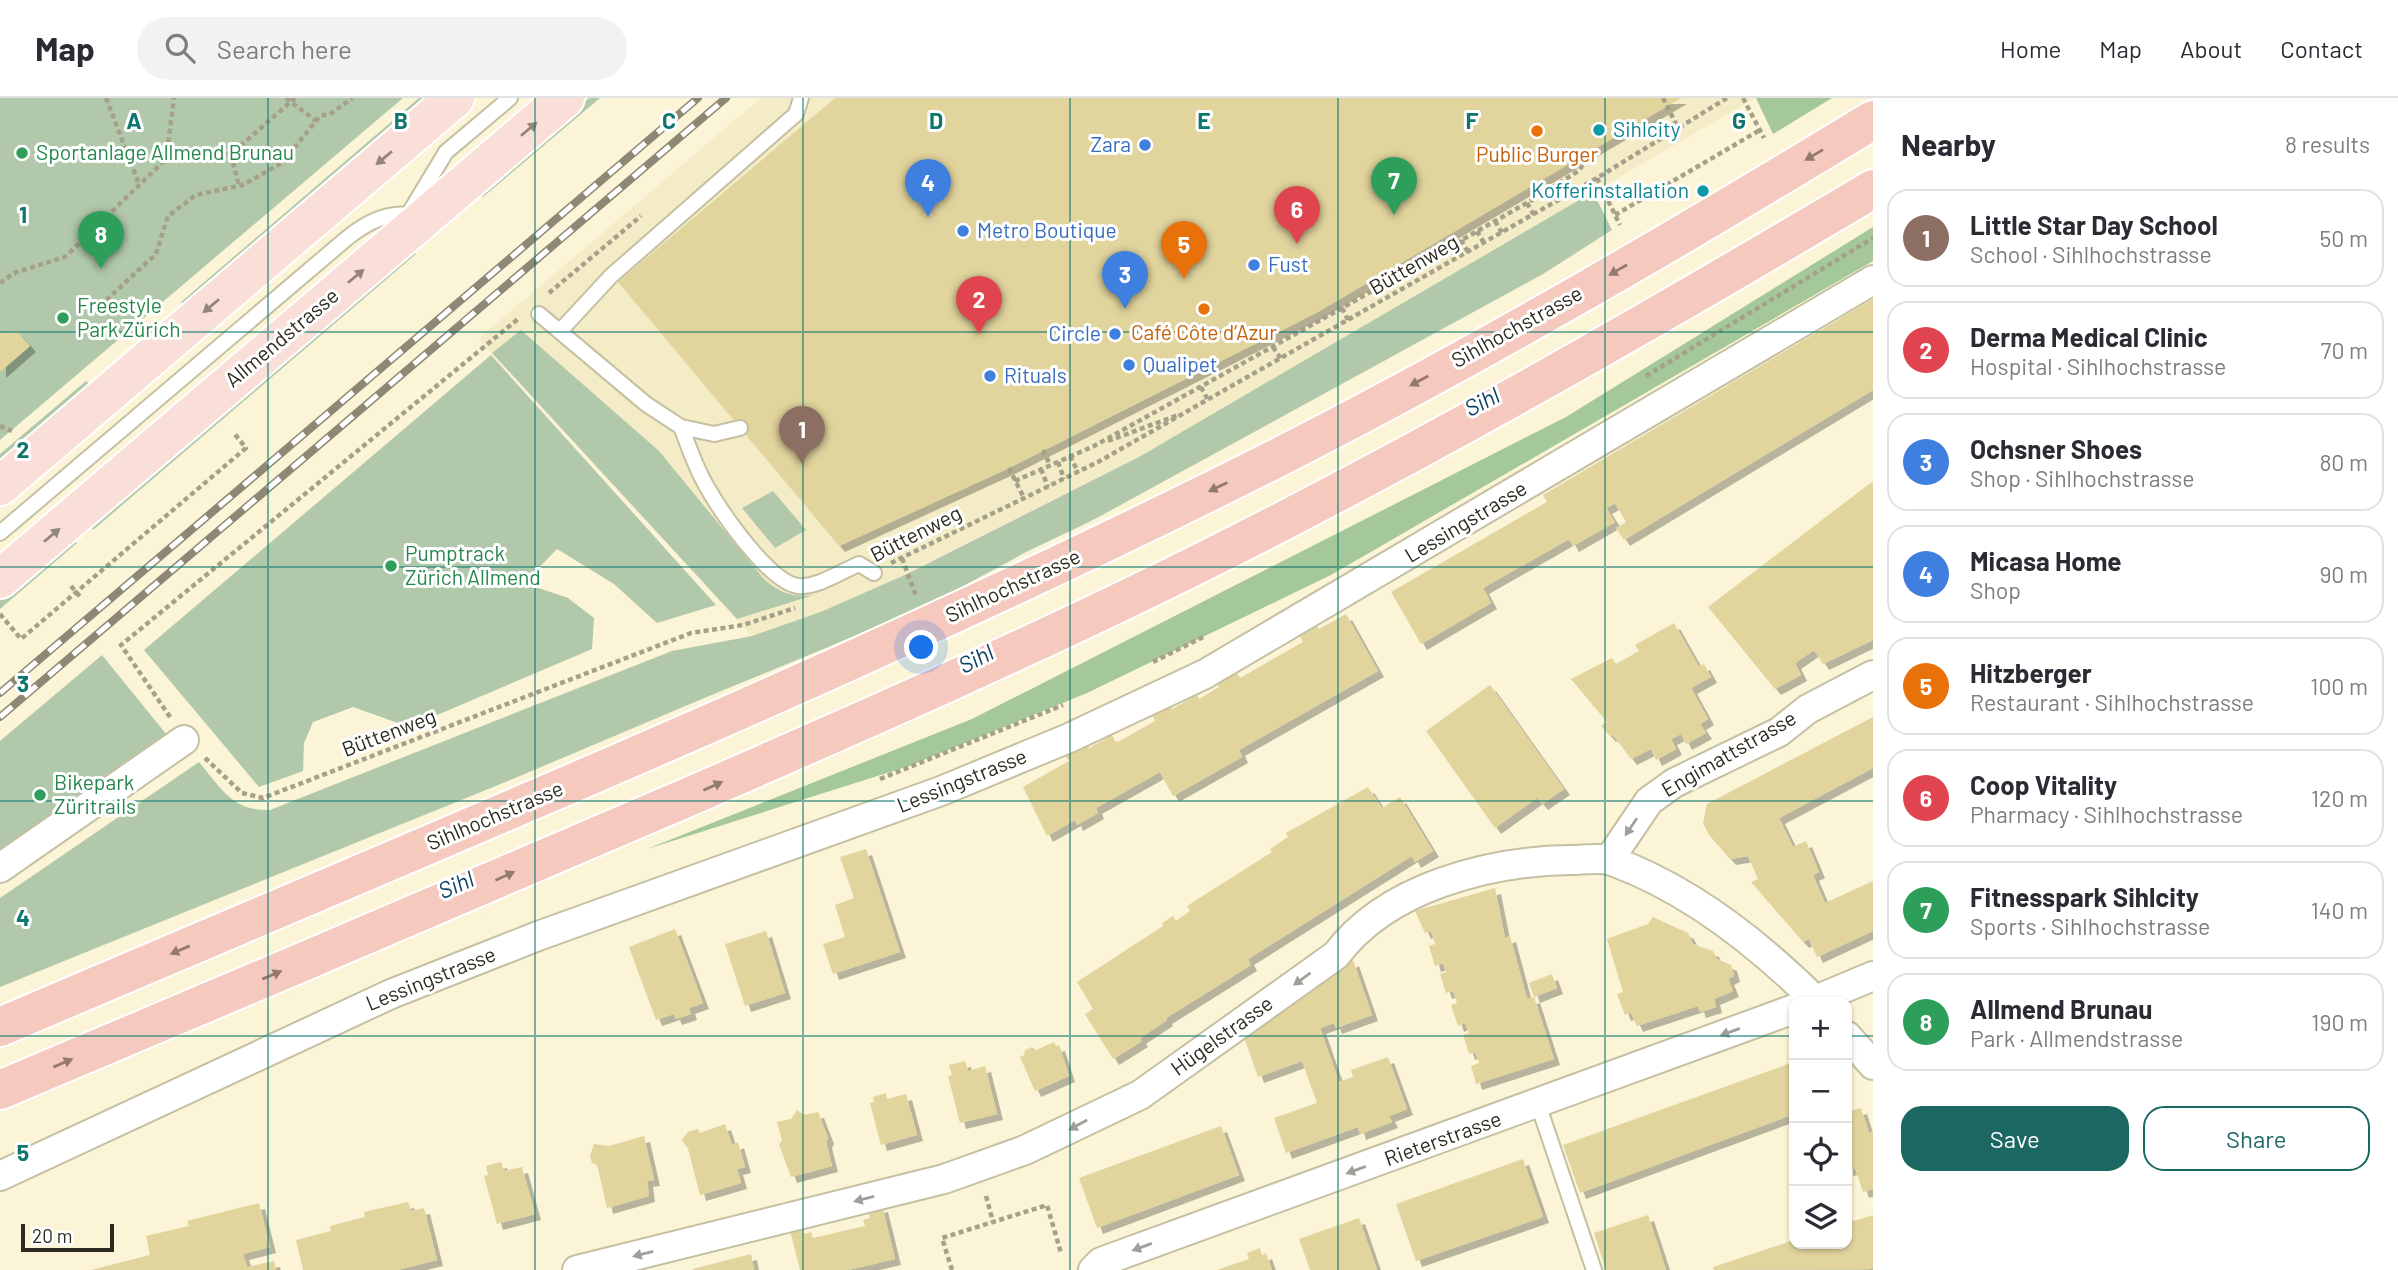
<!DOCTYPE html>
<meta charset="utf-8">
<style>
:root{--surface:#fff;--page:#f2f2f3;--text:#2b2b33;--muted:#7c7c81;--line:#e1e1e2;--accent:#1b6762}
body{margin:0;font-family:Barlow,sans-serif;background:var(--page);color:var(--text)}
.controls{position:absolute;right:21px;bottom:21px;display:grid;overflow:hidden;border-radius:14px;box-shadow:0 2px 5px #0004}
.controls button{width:63px;height:63px;display:grid;place-items:center;padding:0;border:0;border-bottom:2px solid var(--line);background:var(--surface);color:var(--text);font:35px sans-serif}
.scale{position:absolute;left:21px;bottom:18px;width:93px;box-sizing:border-box;padding-left:7px;border:4px solid #2d2b20;border-top:0;font-size:19px;line-height:24px;white-space:nowrap;color:#2d2b20;-webkit-text-stroke:5px #fff;paint-order:stroke}
.you{position:absolute;left:922px;top:550px;width:24px;height:24px;margin:-18px;border:5px solid #fff;border-radius:50%;background:#1a73e8;box-shadow:0 0 0 10px #1a73e833}
.badge{display:grid;place-items:center;width:46px;height:46px;border-radius:50%;background:var(--accent);color:#fff;font-size:23px;font-weight:700}
.pin{position:absolute;translate:-50% -58px;filter:drop-shadow(0 2px 4px #0008)}
.pin::after{content:'';position:absolute;top:37px;width:24px;height:21px;background:inherit;clip-path:polygon(0 0,100% 0,50% 100%)}
.list{margin:0;padding:0;list-style:none}
h2{display:flex;justify-content:space-between;align-items:center;height:91px;margin:0;padding:0 28px;font-size:30px}
h2 small{font-size:23px;font-weight:400;color:var(--muted)}
.list li{display:grid;grid-template-columns:46px 1fr auto;gap:21px;align-items:center;box-sizing:border-box;height:98px;margin:0 14px 14px;padding:0 14px;border:2px solid var(--line);border-radius:21px}
.list b{display:block;font-size:26px;white-space:nowrap}
.list p{margin:0;font-size:23px;white-space:nowrap;color:var(--muted)}
.list em{font-size:23px;font-style:normal;color:var(--muted)}
.actions{display:flex;gap:14px;padding:21px 28px}
.actions a{flex:1;padding:16px 0;border:2px solid var(--accent);border-radius:21px;text-align:center;font-size:24px;color:var(--accent)}
.actions .main{background:var(--accent);color:#fff}
.icon{flex:none;width:38px;height:38px;fill:none;stroke:currentColor;stroke-width:2;stroke-linecap:round;stroke-linejoin:round}
.map{position:relative;flex:none;width:1873px;height:1172px;overflow:hidden}
header{display:flex;align-items:center;gap:42px;box-sizing:border-box;height:98px;padding:0 35px;background:var(--surface);border-bottom:2px solid var(--line)}
header strong{font-size:33px}
nav{display:flex;gap:38px;margin-inline-start:auto;font-size:24px}
.search{width:490px;height:63px;background:var(--page);display:flex;align-items:center;gap:18px;box-sizing:border-box;padding:0 24px;border-radius:38px;color:var(--muted);font-size:26px}
main{display:flex}
aside{flex:1;background:var(--surface)}
.map>svg:first-child{display:block}
.built{fill:#f4ecc6}
.green{fill:#b1c9aa}
.forest{fill:#a5c89a}
.pier{fill:#fbf4d6}
.building{fill:#e1d49d;filter:url(#shadow)}
.lines{fill:none;stroke-linecap:round;stroke-linejoin:round}
.lane-casing{stroke:#c6c0a3;stroke-width:18}
.street-casing{stroke:#c6c0a3;stroke-width:32}
.primary-casing{stroke:#fff;stroke-width:42}
.highway-casing{stroke:#fff;stroke-width:42}
.path{stroke:#a5a08a;stroke-width:4.5;stroke-dasharray:5 3.5;stroke-linecap:butt}
.lane{stroke:#fff;stroke-width:14}
.street{stroke:#fff;stroke-width:28}
.primary{stroke:#fadfd8;stroke-width:38}
.highway{stroke:#f6c9be;stroke-width:38}
.rail-casing{stroke:#8d8875;stroke-width:8}
.rail{stroke:#fff;stroke-width:5;stroke-dasharray:16;stroke-linecap:butt}
.oneway{fill:#94857c}
.oneway2{fill:#927a6f}
.oneway3{fill:#a0a09b}
.grid{fill:none;stroke:#0f766e;stroke-width:2;stroke-opacity:0.55}
.culture-dot{fill:#0f9aa8;stroke:#fff;stroke-width:2.5}
.food-dot{fill:#e8710a;stroke:#fff;stroke-width:2.5}
.shop-dot{fill:#3f7fe0;stroke:#fff;stroke-width:2.5}
.leisure-dot{fill:#2e9e5b;stroke:#fff;stroke-width:2.5}
.labels{text-anchor:middle;stroke-width:6;stroke-linejoin:round;paint-order:stroke}
.culture-label{font-size:21px;fill:#0d838f;stroke:#fff;text-anchor:start}
.shop-label{font-size:21px;fill:#366cbe;stroke:#fff;text-anchor:start}
.leisure-label{font-size:21px;fill:#27864d;stroke:#fff;text-anchor:start}
.food-label{font-size:21px;fill:#c56008;stroke:#fff}
.street-label{font-size:21px;fill:#2d2b20;stroke:#fff}
.water-label{font-size:23px;font-style:italic;fill:#0c4166;stroke:#fff}
.grid-label{font-size:23px;text-anchor:middle;font-weight:bold;fill:#0f766e;stroke:#fff;stroke-width:6;stroke-linejoin:round;paint-order:stroke}
</style>
<header>
<strong>Map</strong>
<div class="search"><svg class="icon" aria-label="search" viewBox="0 0 24 24"><circle cx="10" cy="10" r="6"/><path d="M15 15l6 6"/></svg>Search here</div>
<nav><a>Home</a><a>Map</a><a>About</a><a>Contact</a></nav>
</header>
<main>
<div class="map">
<svg width="1873" height="1172" viewBox="0 0 1873 1172">
<defs>
<filter id="shadow"><feDropShadow dx="6" dy="6" stdDeviation="0" flood-color="#0004"/></filter>
</defs>
<rect width="100%" height="100%" fill="#fbf4d6"/>
<!-- built -->
<path class="built" d="M761 0H1755L1139 359 907 476 823 513 752 538 478 241Z"/>
<!-- green -->
<path class="green" d="M0 0H403L0 342Z
M419 0H430L185 209 181 204Z
M589 0H600L483 99 479 94Z
M1593 94 1612 132 1543 176 923 515 0 889V800L199 664C222 691 232 713 270 712L672 553 752 538 823 513 907 476 1139 359Z
M412 151 416 156 93 432 89 426Z
M521 232 659 353 764 481C780 495 793 500 814 497L737 521 492 255Z
M491 257 716 507 657 525 614 486 557 451 524 485 568 500 594 520 592 551 409 629 353 609 313 624 304 645 303 673 259 689 144 552Z
M86 283 91 288 0 366V356Z
M773 393 806 432 775 450 742 410Z
M73 440 77 445 0 511V502Z
M102 557 167 637 0 751V643Z"/>
<!-- forest -->
<path class="forest" d="M1756 0H1832L1773 36Z
M1873 129V163L1331 477 1087 595 909 668 647 751 972 621 1566 319Z"/>
<!-- pier -->
<path class="pier" d="M1860 0H1873V122L1539 316 1261 464 978 600 608 763 246 916 0 1029V898L709 598 921 511 1028 453 1165 388 1387 273 1580 165Z"/>
<!-- building -->
<path class="building" d="M835 0H1681L1316 215 1009 370 839 448 618 184Z
M1873 201V292L1624 442 1616 430 1626 424 1615 405 1606 410 1615 424 1573 448 1569 441 1483 490 1491 505 1421 546 1391 494 1547 404 1543 397Z
M17 233 30 248 0 274V235Z
M1873 383V542L1823 566 1814 552 1795 565 1801 577 1775 591 1708 509Z
M1346 516 1378 573 1239 652 1242 659 1173 698 1160 674 1096 710 1098 715 1077 727 1075 722 1047 738 1023 689 1069 663 1065 657 1086 645 1089 650 1112 637 1116 645 1155 623 1151 615 1169 605 1172 611 1197 597 1199 601 1219 589 1216 584 1236 573 1240 580 1303 544 1298 534 1315 525 1319 531Z
M1674 525 1699 569 1704 566 1711 579 1691 590 1708 621 1700 626 1706 635 1686 646 1681 636 1671 641 1676 651 1656 662 1651 651 1631 661 1613 637 1610 638 1601 628 1607 624 1571 581 1612 560 1616 566 1639 553 1635 547Z
M1490 587 1564 691 1542 706 1537 700 1495 730 1426 633Z
M1873 619V670L1779 720 1793 749 1806 743 1819 774 1813 777 1825 805 1873 783V833L1817 859 1809 841 1803 844 1751 784 1758 781 1748 758 1730 761 1709 737 1703 725 1707 706Z
M1368 689 1382 710 1400 699 1433 753 1415 764 1412 758 1248 861 1251 867 1166 920 1167 922 1140 940 1142 943 1113 961 1085 916 1093 911 1077 884 1163 828 1162 825 1173 818 1176 823 1190 813 1187 808 1272 754 1270 751 1288 739 1286 735Z
M866 751 900 854 833 876 823 846 845 839 835 807 854 800 840 759Z
M1495 790 1505 840 1510 838 1527 901 1534 899 1554 961 1476 986 1471 968 1479 965 1475 954 1469 956 1463 937 1469 935 1465 925 1458 928 1451 907 1457 905 1453 893 1446 895 1440 876 1446 874 1443 865 1435 868 1429 848 1435 846 1431 833 1425 835 1415 813Z
M1653 819 1688 835 1693 846 1713 853 1717 861 1731 867 1734 878 1728 881 1733 893 1714 901 1716 909 1700 914 1698 908 1637 928 1631 915 1625 917 1617 896 1623 894 1607 841 1648 826Z
M675 831 703 905 689 910 691 916 676 921 674 916 656 922 629 849Z
M766 833 785 895 745 908 725 846Z
M1353 862 1372 917 1336 930 1334 925 1320 930 1339 984 1353 979 1351 972 1388 959 1407 1011 1389 1018 1392 1024 1360 1036 1358 1029 1286 1055 1274 1020 1317 1005 1302 963 1258 979 1243 936Z
M1552 876 1557 890 1534 899 1529 885Z
M1054 944 1056 948 1059 947 1069 978 1035 993 1020 959 1024 957 1025 952 1032 949 1036 952Z
M965 963 968 973 985 968 997 1016 960 1025 948 978 952 977 949 967Z
M1794 964V1016L1580 1095 1563 1047Z
M886 995 887 1001 906 996 917 1037 881 1047 870 1005 874 1004 873 999Z
M1861 1010 1869 1035 1873 1033V1091L1863 1094 1855 1070 1847 1072V1014Z
M797 1012 804 1017 818 1014 828 1040 826 1044 832 1068 791 1079 779 1046 782 1043 777 1024 791 1021Z
M725 1026 732 1047 738 1044 745 1069 737 1071 741 1085 700 1097 688 1051 682 1042 688 1034 698 1031 700 1035Z
M1221 1028 1239 1077 1097 1130 1079 1080Z
M644 1038 654 1082 647 1083 649 1098 607 1110 597 1066 592 1065 590 1058 594 1046 609 1048Z
M1523 1061 1543 1119 1416 1163 1396 1106Z
M501 1064 504 1073 522 1069 535 1116 497 1126 484 1078 488 1077 486 1068Z
M408 1104 411 1113 424 1110 437 1162 397 1172H303L296 1142 331 1133 330 1128 365 1119 364 1114Z
M259 1105 270 1149 243 1156 247 1169 274 1163 276 1172H91L150 1157 146 1138 189 1128 187 1123Z
M882 1108 895 1161 848 1172H800L790 1132 802 1129 804 1136 811 1134 813 1140 865 1128 863 1122 870 1120 868 1111Z
M1648 1117 1666 1172H1606L1594 1135Z
M1873 1117V1171L1714 1172 1713 1169 1794 1142V1146H1847V1125Z
M1359 1120 1377 1172H1310L1299 1141Z
M1260 1150 1262 1157 1266 1155 1272 1172H1217L1249 1161 1247 1155Z
M751 1156 754 1172H693V1171Z"/>
<g class="lines">
<!-- lane casing -->
<g class="lane-casing">
<path id="lane" d="M539 216 646 306 681 329 714 336 740 330
M561 232 611 178 796 16 801 0
M681 329C689 349 696 371 707 389 721 414 769 484 798 488 817 490 842 473 859 466L874 475
M0 435 346 141C363 127 385 114 408 117L446 54 510 0
M1538 1006 1594 1172"/>
</g>
<!-- street casing -->
<g class="street-casing">
<path id="street" d="M1609 762 1649 703 1674 685 1779 634 1808 611 1873 577
M0 770 184 642
M1811 904 1873 878
M1847 938 1873 967
M0 1078 391 896 538 838 941 693 1069 640 1205 576 1873 182
M577 1172 944 1081 1025 1052 1140 997 1336 857C1387 789 1489 763 1570 762 1583 762 1600 759 1612 763 1689 791 1760 847 1817 904
M1093 1172 1101 1164 1794 911"/>
</g>
<!-- primary casing -->
<g class="primary-casing">
<path id="primary" d="M0 388 455 0
M0 481 565 0"/>
</g>
<!-- highway casing -->
<g class="highway-casing">
<path id="highway" d="M0 929C430 745 864 569 1281 358 1483 255 1679 140 1873 22
M0 992C231 894 463 797 693 697 865 622 1038 546 1206 462 1434 348 1654 221 1873 91"/>
</g>
<!-- path -->
<path class="path" d="M106 0 139 86
M286 0 316 23
M1663 0 1679 32
M1743 0 1764 40
M231 56 239 88
M166 61 174 0
M1597 80 1620 127
M1527 105 1534 117
M1615 117 1760 32
M1495 123 1502 135
M1477 133 1484 145
M1461 142 1468 154
M0 185 14 175 65 159 166 61 231 56 295 0
M549 195 641 118
M100 208 156 156 168 118 196 97 243 87 283 64 320 18 332 15 352 0
M1342 210 1348 222
M1273 249 1281 261
M1646 278 1873 140
M1201 289 1208 302
M0 328 12 333
M1108 343 1178 317
M1043 352 1050 367
M1070 358 1078 374
M1058 364 1064 381
M1009 370 1024 400
M1041 371 1048 389
M1015 383 1094 348 1342 210 1532 102 1580 72 1584 63
M902 460 916 498
M891 465 1098 364 1597 80 1727 0
M71 488 82 501
M0 516 21 541 246 350 233 334
M1153 564 1205 538
M170 619 121 547 518 221
M205 660 242 695 263 700 691 535 743 527 795 510
M880 681 1063 607
M986 1098 993 1124
M952 1172 942 1140 1047 1107 1061 1155"/>
<!-- lane -->
<use href="#lane" class="lane"/>
<!-- street -->
<use href="#street" class="street"/>
<!-- primary -->
<use href="#primary" class="primary"/>
<!-- highway -->
<use href="#highway" class="highway"/>
<!-- rail casing -->
<g class="rail-casing">
<path id="rail" d="M0 595 698 0
M0 619 726 0"/>
</g>
<!-- rail -->
<use href="#rail" class="rail"/>
</g>
<!-- one-way arrows -->
<defs><path id="oneway-solid" d="M-6-.8H1V-3.2L6.5 0L1 3.2V.8H-6Z" transform="scale(1.75)"/></defs>
<g class="oneway">
<use href="#oneway-solid" transform="translate(529 31) rotate(-40)"/>
<use href="#oneway-solid" transform="translate(384 60) rotate(140)"/>
<use href="#oneway-solid" transform="translate(356 178) rotate(-40)"/>
<use href="#oneway-solid" transform="translate(211 208) rotate(140)"/>
<use href="#oneway-solid" transform="translate(52 437) rotate(-40)"/>
</g>
<g class="oneway2">
<use href="#oneway-solid" transform="translate(1814 57) rotate(149)"/>
<use href="#oneway-solid" transform="translate(1618 172) rotate(150)"/>
<use href="#oneway-solid" transform="translate(1419 283) rotate(152)"/>
<use href="#oneway-solid" transform="translate(1218 389) rotate(154)"/>
<use href="#oneway-solid" transform="translate(713 688) rotate(-24)"/>
<use href="#oneway-solid" transform="translate(505 778) rotate(-24)"/>
<use href="#oneway-solid" transform="translate(180 852) rotate(157)"/>
<use href="#oneway-solid" transform="translate(272 877) rotate(-23)"/>
<use href="#oneway-solid" transform="translate(63 965) rotate(-23)"/>
</g>
<g class="oneway3">
<use href="#oneway-solid" transform="translate(1631 729) rotate(124)"/>
<use href="#oneway-solid" transform="translate(1302 881) rotate(144)"/>
<use href="#oneway-solid" transform="translate(1730 934) rotate(160)"/>
<use href="#oneway-solid" transform="translate(1078 1027) rotate(151)"/>
<use href="#oneway-solid" transform="translate(1356 1072) rotate(160)"/>
<use href="#oneway-solid" transform="translate(864 1101) rotate(166)"/>
<use href="#oneway-solid" transform="translate(1142 1149) rotate(160)"/>
<use href="#oneway-solid" transform="translate(643 1156) rotate(166)"/>
</g>
<!-- grid -->
<path class="grid" d="M268 0V1172M535 0V1172M803 0V1172M1070 0V1172M1338 0V1172M1605 0V1172M0 234H1873M0 469H1873M0 703H1873M0 938H1794M1847 938H1873"/>
<!-- markers -->
<g class="culture-dot">
<circle cx="1599" cy="32" r="7"/>
<circle cx="1703" cy="93" r="7"/>
</g>
<g class="food-dot">
<circle cx="1537" cy="33" r="7"/>
<circle cx="1204" cy="211" r="7"/>
</g>
<g class="shop-dot">
<circle cx="1145" cy="47" r="7"/>
<circle cx="963" cy="133" r="7"/>
<circle cx="1254" cy="167" r="7"/>
<circle cx="1115" cy="236" r="7"/>
<circle cx="1129" cy="267" r="7"/>
<circle cx="990" cy="278" r="7"/>
</g>
<g class="leisure-dot">
<circle cx="22" cy="55" r="7"/>
<circle cx="63" cy="220" r="7"/>
<circle cx="391" cy="468" r="7"/>
<circle cx="40" cy="697" r="7"/>
</g>
<g class="labels">
<!-- culture labels -->
<g class="culture-label">
<text x="1613" y="39">Sihlcity</text>
<text x="1689" y="100" text-anchor="end">Kofferinstallation</text>
</g>
<!-- shop labels -->
<g class="shop-label">
<text x="1131" y="54" text-anchor="end">Zara</text>
<text x="977" y="140">Metro Boutique</text>
<text x="1268" y="174">Fust</text>
<text x="1101" y="243" text-anchor="end">Circle</text>
<text x="1143" y="274">Qualipet</text>
<text x="1004" y="285">Rituals</text>
</g>
<!-- leisure labels -->
<g class="leisure-label">
<text x="36" y="62">Sportanlage Allmend Brunau</text>
<text x="77" y="215">Freestyle<tspan x="77" dy="24">Park Zürich</tspan></text>
<text x="405" y="463">Pumptrack<tspan x="405" dy="24">Zürich Allmend</tspan></text>
<text x="54" y="692">Bikepark<tspan x="54" dy="24">Züritrails</tspan></text>
</g>
<!-- food labels -->
<g class="food-label">
<text x="1537" y="64">Public Burger</text>
<text x="1204" y="242">Café Côte d’Azur</text>
</g>
<!-- street labels -->
<g class="street-label">
<text transform="translate(1414 167) rotate(-30)" y="7">Büttenweg</text>
<text transform="translate(1517 229) rotate(-29)" y="7">Sihlhochstrasse</text>
<text transform="translate(282 240) rotate(-40)" y="7">Allmendstrasse</text>
<text transform="translate(1466 424) rotate(-31)" y="7">Lessingstrasse</text>
<text transform="translate(916 436) rotate(-27)" y="7">Büttenweg</text>
<text transform="translate(1013 488) rotate(-25)" y="7">Sihlhochstrasse</text>
<text transform="translate(389 635) rotate(-21)" y="7">Büttenweg</text>
<text transform="translate(1729 656) rotate(-30)" y="7">Engimattstrasse</text>
<text transform="translate(962 683) rotate(-22)" y="7">Lessingstrasse</text>
<text transform="translate(495 718) rotate(-23)" y="7">Sihlhochstrasse</text>
<text transform="translate(431 881) rotate(-22)" y="7">Lessingstrasse</text>
<text transform="translate(1222 938) rotate(-36)" y="7">Hügelstrasse</text>
<text transform="translate(1443 1041) rotate(-20)" y="7">Rieterstrasse</text>
</g>
<!-- water labels -->
<g class="water-label">
<text transform="translate(1482 304) rotate(-27)" y="8">Sihl</text>
<text transform="translate(976 561) rotate(-27)" y="8">Sihl</text>
<text transform="translate(456 787) rotate(-23)" y="8">Sihl</text>
</g>
</g>
<g class="grid-label">
<text x="134" y="31">A</text>
<text x="401" y="31">B</text>
<text x="669" y="31">C</text>
<text x="936" y="31">D</text>
<text x="1204" y="31">E</text>
<text x="1472" y="31">F</text>
<text x="1739" y="31">G</text>
<text x="23" y="125">1</text>
<text x="23" y="360">2</text>
<text x="23" y="594">3</text>
<text x="23" y="828">4</text>
<text x="23" y="1063">5</text>
</g>
</svg>
<div class="controls">
<button>+</button>
<button>−</button>
<button><svg class="icon" aria-label="locate" viewBox="0 0 24 24"><circle cx="12" cy="12" r="6"/><path d="M12 2v4M12 18v4M2 12h4M18 12h4"/></svg></button>
<button><svg class="icon" aria-label="layers" viewBox="0 0 24 24"><path d="M12 4l9 5-9 5-9-5zM3 14l9 5 9-5"/></svg></button>
</div>
<div class="scale">20 m</div>
<div class="you"></div>
<div class="pin badge" style="left:802px;top:366px;background:#8d6e63">1</div>
<div class="pin badge" style="left:979px;top:236px;background:#e0444e">2</div>
<div class="pin badge" style="left:1125px;top:211px;background:#3f7fe0">3</div>
<div class="pin badge" style="left:928px;top:119px;background:#3f7fe0">4</div>
<div class="pin badge" style="left:1184px;top:181px;background:#e8710a">5</div>
<div class="pin badge" style="left:1297px;top:146px;background:#e0444e">6</div>
<div class="pin badge" style="left:1394px;top:117px;background:#2e9e5b">7</div>
<div class="pin badge" style="left:101px;top:171px;background:#2e9e5b">8</div>
</div>
<aside>
<h2>Nearby<small>8 results</small></h2>
<ul class="list">
<li><span class="badge" style="background:#8d6e63">1</span><div><b>Little Star Day School</b><p>School · Sihlhochstrasse</p></div><em>50 m</em></li>
<li><span class="badge" style="background:#e0444e">2</span><div><b>Derma Medical Clinic</b><p>Hospital · Sihlhochstrasse</p></div><em>70 m</em></li>
<li><span class="badge" style="background:#3f7fe0">3</span><div><b>Ochsner Shoes</b><p>Shop · Sihlhochstrasse</p></div><em>80 m</em></li>
<li><span class="badge" style="background:#3f7fe0">4</span><div><b>Micasa Home</b><p>Shop</p></div><em>90 m</em></li>
<li><span class="badge" style="background:#e8710a">5</span><div><b>Hitzberger</b><p>Restaurant · Sihlhochstrasse</p></div><em>100 m</em></li>
<li><span class="badge" style="background:#e0444e">6</span><div><b>Coop Vitality</b><p>Pharmacy · Sihlhochstrasse</p></div><em>120 m</em></li>
<li><span class="badge" style="background:#2e9e5b">7</span><div><b>Fitnesspark Sihlcity</b><p>Sports · Sihlhochstrasse</p></div><em>140 m</em></li>
<li><span class="badge" style="background:#2e9e5b">8</span><div><b>Allmend Brunau</b><p>Park · Allmendstrasse</p></div><em>190 m</em></li>
</ul>
<div class="actions"><a class="main">Save</a><a>Share</a></div>
</aside>
</main>
